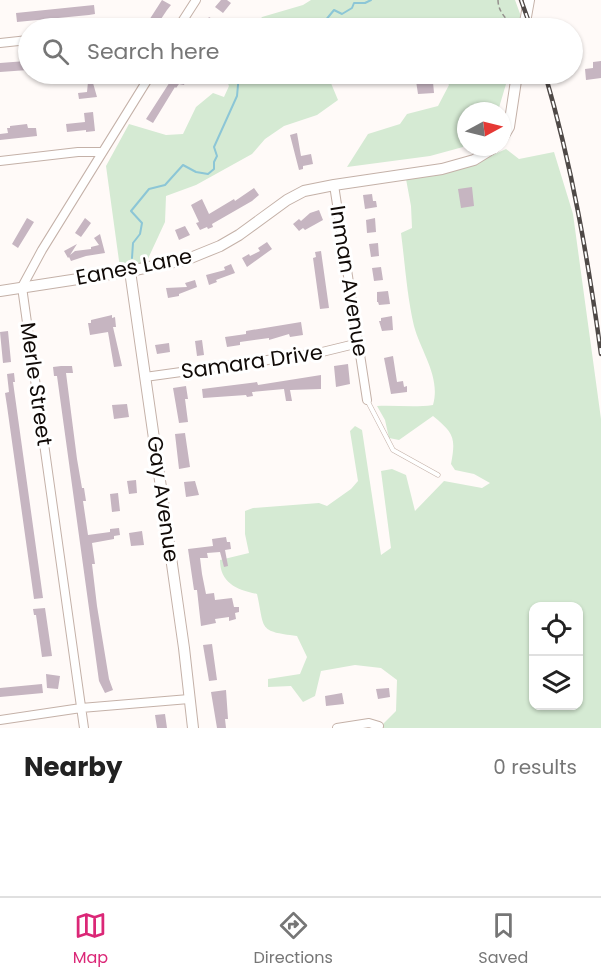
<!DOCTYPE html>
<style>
:root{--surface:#fff;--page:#f2f2f2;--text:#222;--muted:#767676;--line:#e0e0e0;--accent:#db2777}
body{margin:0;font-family:Poppins,sans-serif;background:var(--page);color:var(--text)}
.controls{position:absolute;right:18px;bottom:18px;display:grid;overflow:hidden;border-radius:12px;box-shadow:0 2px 4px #0004}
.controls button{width:54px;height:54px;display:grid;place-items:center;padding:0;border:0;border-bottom:2px solid var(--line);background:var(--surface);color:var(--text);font:30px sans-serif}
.compass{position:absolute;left:457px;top:102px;width:54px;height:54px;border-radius:50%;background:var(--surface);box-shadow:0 2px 4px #0004;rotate:83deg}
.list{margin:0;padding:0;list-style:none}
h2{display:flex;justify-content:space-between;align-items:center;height:78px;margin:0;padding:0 24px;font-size:26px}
h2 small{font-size:20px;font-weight:400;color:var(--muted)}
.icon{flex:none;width:33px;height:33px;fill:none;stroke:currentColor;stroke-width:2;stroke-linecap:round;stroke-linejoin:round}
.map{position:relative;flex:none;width:601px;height:728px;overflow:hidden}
.search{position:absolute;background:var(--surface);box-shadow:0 2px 4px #0004;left:18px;right:18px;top:18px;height:66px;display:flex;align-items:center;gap:15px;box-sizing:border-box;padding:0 21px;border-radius:33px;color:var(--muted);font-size:22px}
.sheet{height:168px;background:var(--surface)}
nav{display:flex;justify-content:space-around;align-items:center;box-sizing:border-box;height:84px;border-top:2px solid var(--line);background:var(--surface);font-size:16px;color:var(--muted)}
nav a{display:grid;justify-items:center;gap:3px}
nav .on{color:var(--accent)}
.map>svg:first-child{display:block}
.green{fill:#d5ead3;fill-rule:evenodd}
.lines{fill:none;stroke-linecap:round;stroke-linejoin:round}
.stream{stroke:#8cc6d6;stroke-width:2}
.building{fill:#c6b5c1}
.service-casing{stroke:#c4b1a8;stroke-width:5}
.minor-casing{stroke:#c4b1a8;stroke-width:10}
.tertiary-casing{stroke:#c4b1a8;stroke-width:12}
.path{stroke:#948f8c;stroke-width:1.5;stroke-dasharray:4.5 3;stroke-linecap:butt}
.service{stroke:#fff;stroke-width:4}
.minor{stroke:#fff;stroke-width:8}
.tertiary{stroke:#fff;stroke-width:10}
.rail-casing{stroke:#4f4947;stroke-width:4.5}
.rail{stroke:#fff;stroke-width:2;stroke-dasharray:7;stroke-linecap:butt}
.labels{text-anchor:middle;stroke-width:6;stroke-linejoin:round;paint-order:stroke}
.street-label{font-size:21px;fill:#100a07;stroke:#fff}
</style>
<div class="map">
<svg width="601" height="728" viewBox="0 0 601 728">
<rect width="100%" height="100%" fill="#fffaf8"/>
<!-- green -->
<path class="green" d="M311 0H515L523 22 522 28H254L262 17 303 5Z
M224 74H333L328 76 338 100 317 115 284 126 265 139 252 154 196 185 166 196 165 222 146 263 120 268 106 166 129 124 166 135 183 134 196 107 213 93 224 97 229 86Z
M442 74H509L498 111H466V144L463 147 430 156 347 167 368 134 400 124 407 114 438 106 449 85Z
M506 149 519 159 554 152 573 214 601 419V728H363L383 724 396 711 397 680 381 668 355 665 321 671 315 696 303 702 291 686 268 687V679L300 674 307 657 297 636C258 631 265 630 257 594 237 590 220 583 220 560L249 553 245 534V511L253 508 319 503 327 506 351 489 358 481 350 431 355 426 362 430 381 555 391 548 381 471 392 469 406 475 415 511 444 481 482 488 490 483 474 474 455 470 451 464C456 438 454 433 433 416L399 440 389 438 385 420 377 406C396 405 414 408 433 405 441 377 421 352 414 326 407 296 405 264 401 233L412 228 411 206 406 179 467 167ZM534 606H578V706H534Z"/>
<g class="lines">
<!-- stream -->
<path class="stream" d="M307 28 313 22 325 21 334 10 342 14 352 8 354 3H365L371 0
M132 258 133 243 140 234 142 223 131 211 149 189 165 185 183 165 196 172 208 174 214 169V162L217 156 214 147 237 96 239 74"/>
</g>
<!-- building -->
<path class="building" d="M162 0 171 5 167 10 155 28H144Z
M221 0H227L231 3 223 13 215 7Z
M94 5 95 14 89 15 17 22 16 13Z
M209 17 217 22 216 24 224 28H202Z
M26 61 28 62V70L0 72V63Z
M601 61V78L586 80 585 69 593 68V62Z
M175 74 186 79 184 85 179 84 176 88 175 87 153 123 146 119Z
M427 79 428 82H433L434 93 418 94 416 81Z
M88 82 93 83 97 97 79 99 78 93 87 92Z
M93 112 95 131 86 132V130L67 132 66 124 85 122 84 113Z
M27 124 28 128H36L37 136 0 140V134L8 133 7 128H10V126Z
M297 133 301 156 311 154 313 164 303 166V169L299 170 290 135Z
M472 187 474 206 461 208 458 189Z
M254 188 259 195 252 201 212 224 213 227 208 229 207 227 200 230 196 223 199 222 191 205 202 199 209 214 234 199 235 201Z
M372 194 373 201H376L377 207 365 209 363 195Z
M319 210 323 220 305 230 303 228 299 231 293 224 299 219 301 221 310 213Z
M27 218 34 222 18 248 12 244Z
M85 218 91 223 81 237 75 233Z
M375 218 376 232 367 233 366 220Z
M185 226 190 235 179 240 175 230Z
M100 234 105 253 86 256 71 261 69 257 68 258 64 251 77 244 70 255 75 251 91 249V247L99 245 94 238Z
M267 242 272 249 247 267 242 258 249 254 250 256 260 251 258 248Z
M378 243 379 256 371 257 369 244Z
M321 251 329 308 320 309 313 258 316 257 315 252Z
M231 264 235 273 216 280 217 282 209 285 206 275 225 270 224 267Z
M381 267 383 280 374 281 372 268Z
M195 280 197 287 179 294V296L168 298 166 288 187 287 185 283Z
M388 291 390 304 379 305 378 302H377V292Z
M112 315V318L115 317 116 327H113L122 366 114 367 108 332 90 335 88 323H91V320Z
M392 316 393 330 382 331 379 321H381V318Z
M301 322 303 335 290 337 289 334 269 340V338L240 342V345L227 347 225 337 246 334V331Z
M8 331 11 362 3 363 0 332Z
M202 340 204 355 197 356 195 341Z
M169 343 170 352 157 354 155 345Z
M393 356 397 382 403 381 404 387 407 386V392L391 394 384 358Z
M348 364 350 384 336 387 334 366Z
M61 366H72L73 373H66L77 459 82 488H84L86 501H83L88 535 110 532V529L119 528 120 535 114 536V539L92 543 95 564H92L97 606 109 679 113 690 105 693 99 681 57 376H54L53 367Z
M14 373 15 382H13L43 598 34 599 7 406 5 393 9 392 7 374Z
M321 375V389L290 390 292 401H286L284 389 252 392 253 396 247 397 246 395 203 398 202 389 257 382 258 385Z
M186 386 188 399H185L188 422 179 423 173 388Z
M127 404 129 417 114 419 112 405Z
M185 433 190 467 179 469 175 434Z
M136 480 137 493 129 494 127 481Z
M195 481 199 495 186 497 184 482Z
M118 493 120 511 112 512 110 494Z
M142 531 144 545 131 546 129 533Z
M226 537 227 542H230L231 549 225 550 228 566 224 567 220 552 207 553 208 558H200L202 574 206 594 214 593 215 600 232 598 234 607H239V612L235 613 236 619 229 621V617L215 619 216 623 201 626 197 590H194L188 549 213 546 212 539Z
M45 608 52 656 42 657 36 615H34L33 609Z
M212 644 217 680 209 681 203 645Z
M46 674 60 676 58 689 47 688Z
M42 684 43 693 0 697V688Z
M389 688 390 697 378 699 376 689Z
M226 690 228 719H225L226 728H217L211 692Z
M342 693 344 704 326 706 325 696Z
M165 714 167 728H157L155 715Z"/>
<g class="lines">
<!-- service casing -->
<g class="service-casing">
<path id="service" d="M367 400 393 450 438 475"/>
</g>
<!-- minor casing -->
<g class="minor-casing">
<path id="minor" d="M178 28 196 0
M0 43 28 40
M0 161 78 152H102
M334 185 367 400
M145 377 318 353 359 343
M0 720 81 708 189 699
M84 728 22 287 42 250 151 74
M337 728 369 723 379 726"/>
</g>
<!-- tertiary casing -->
<g class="tertiary-casing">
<path id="tertiary" d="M524 28 529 0
M502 139 509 127 517 74
M130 271 184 648 193 728
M0 291 130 271 188 259 220 246 239 235 287 200 304 191 334 185 442 169 474 160 495 147"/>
</g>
<!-- path -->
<path class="path" d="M498 0C498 11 506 20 515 26"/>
<!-- service -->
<use href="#service" class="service"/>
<!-- minor -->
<use href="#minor" class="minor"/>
<!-- tertiary -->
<use href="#tertiary" class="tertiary"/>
<!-- rail casing -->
<g class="rail-casing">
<path id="rail" d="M521 0 531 28
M545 74C572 166 588 259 601 354"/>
</g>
<!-- rail -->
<use href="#rail" class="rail"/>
</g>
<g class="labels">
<!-- street labels -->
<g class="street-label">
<text transform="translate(134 267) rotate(-11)" y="7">Eanes Lane</text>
<text transform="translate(349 281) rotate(81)" y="7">Inman Avenue</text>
<text transform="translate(252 362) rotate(-8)" y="7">Samara Drive</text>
<text transform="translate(36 384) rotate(82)" y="7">Merle Street</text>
<text transform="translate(163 499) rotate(82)" y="7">Gay Avenue</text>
</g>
</g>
</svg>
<div class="controls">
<button><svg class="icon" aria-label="locate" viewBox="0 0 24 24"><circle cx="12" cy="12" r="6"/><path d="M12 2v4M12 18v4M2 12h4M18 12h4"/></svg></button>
<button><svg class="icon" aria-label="layers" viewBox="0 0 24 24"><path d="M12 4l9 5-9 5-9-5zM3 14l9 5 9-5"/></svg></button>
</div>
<svg class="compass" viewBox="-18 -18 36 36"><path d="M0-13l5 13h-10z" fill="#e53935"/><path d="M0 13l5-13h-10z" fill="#767676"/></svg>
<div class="search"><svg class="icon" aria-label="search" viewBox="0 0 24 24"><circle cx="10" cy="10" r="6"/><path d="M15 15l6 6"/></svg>Search here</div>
</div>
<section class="sheet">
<h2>Nearby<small>0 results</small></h2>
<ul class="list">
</ul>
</section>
<nav>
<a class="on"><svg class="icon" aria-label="map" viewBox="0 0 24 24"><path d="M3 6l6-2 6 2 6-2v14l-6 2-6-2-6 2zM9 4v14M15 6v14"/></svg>Map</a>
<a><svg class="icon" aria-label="directions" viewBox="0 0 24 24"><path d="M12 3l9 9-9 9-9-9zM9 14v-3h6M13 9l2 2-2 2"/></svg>Directions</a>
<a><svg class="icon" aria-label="saved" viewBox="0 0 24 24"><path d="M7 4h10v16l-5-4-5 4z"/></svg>Saved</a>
</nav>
